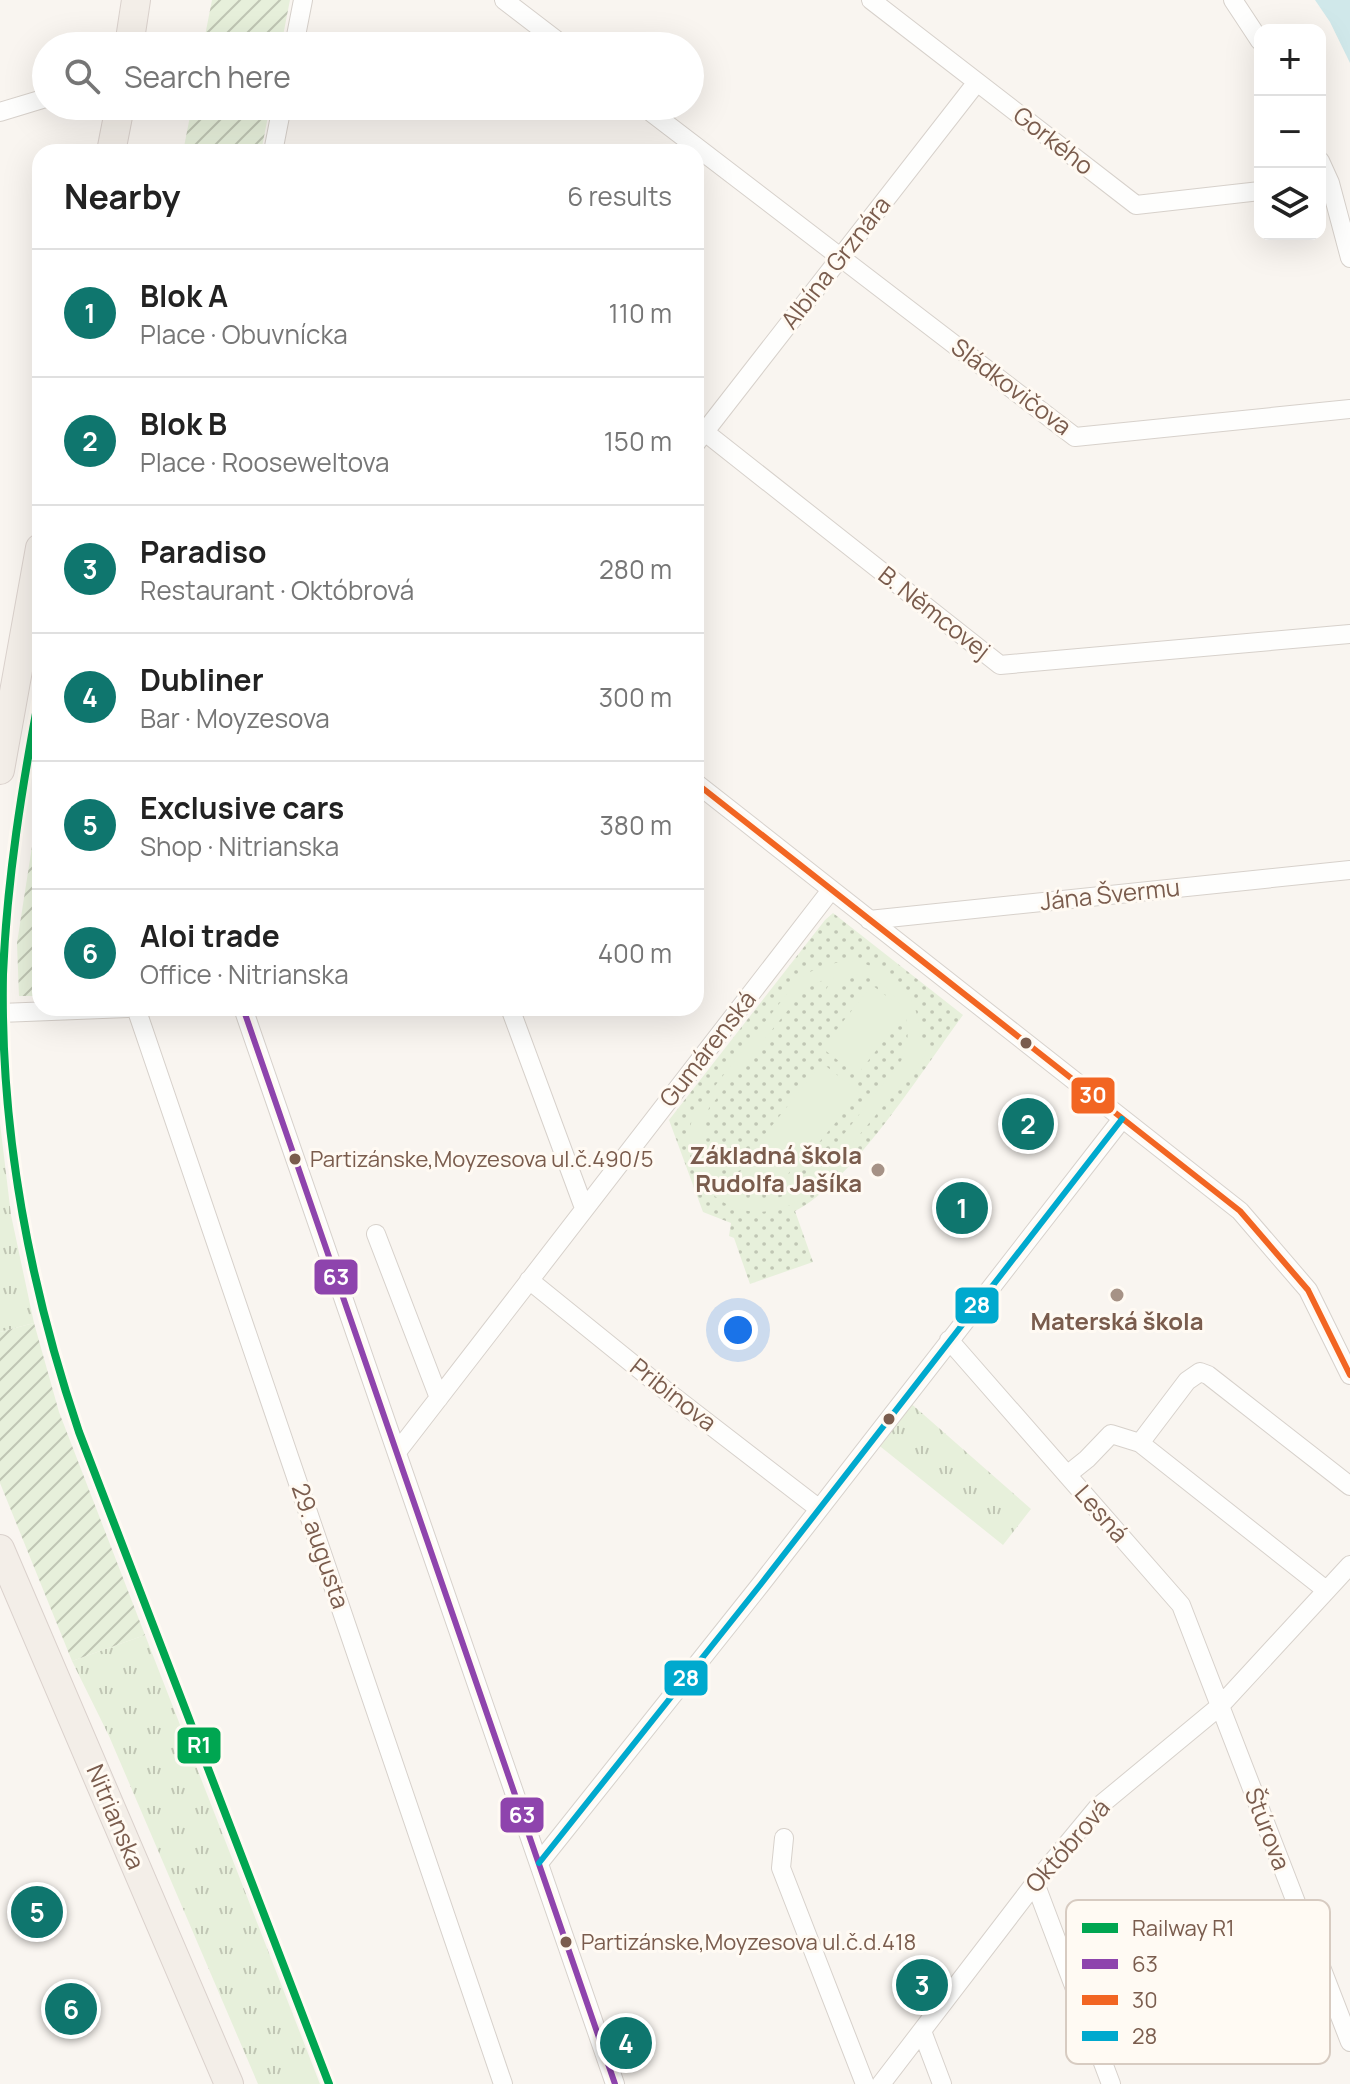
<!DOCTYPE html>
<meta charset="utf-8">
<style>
:root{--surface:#fff;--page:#f2f2f2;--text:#222;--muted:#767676;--line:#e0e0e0;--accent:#0f766e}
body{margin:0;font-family:Manrope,sans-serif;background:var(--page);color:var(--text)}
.controls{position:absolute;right:24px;top:24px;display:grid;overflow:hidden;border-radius:16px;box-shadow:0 8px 32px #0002}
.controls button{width:72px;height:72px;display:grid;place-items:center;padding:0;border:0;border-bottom:2px solid var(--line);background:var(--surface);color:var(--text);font:40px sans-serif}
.you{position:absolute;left:738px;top:1330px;width:28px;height:28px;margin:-20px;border:6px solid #fff;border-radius:50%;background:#1a73e8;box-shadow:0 0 0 12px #1a73e833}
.badge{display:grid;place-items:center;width:52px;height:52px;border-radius:50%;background:var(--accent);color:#fff;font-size:26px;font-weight:700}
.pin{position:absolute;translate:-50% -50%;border:4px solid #fff;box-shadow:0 2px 8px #0006}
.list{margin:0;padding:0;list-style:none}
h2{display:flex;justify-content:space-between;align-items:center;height:104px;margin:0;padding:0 32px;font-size:34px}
h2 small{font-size:26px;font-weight:400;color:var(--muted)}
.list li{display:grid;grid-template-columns:52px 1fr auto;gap:24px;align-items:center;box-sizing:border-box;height:128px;padding:0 32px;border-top:2px solid var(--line)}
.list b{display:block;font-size:30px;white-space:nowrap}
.list p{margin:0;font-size:26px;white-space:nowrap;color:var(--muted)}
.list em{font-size:26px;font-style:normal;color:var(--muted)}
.icon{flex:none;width:44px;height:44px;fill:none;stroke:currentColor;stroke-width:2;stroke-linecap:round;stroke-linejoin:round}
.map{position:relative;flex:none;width:1350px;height:2084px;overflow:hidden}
.search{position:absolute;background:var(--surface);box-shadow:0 8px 32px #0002;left:32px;top:32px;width:672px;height:88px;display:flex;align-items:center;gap:20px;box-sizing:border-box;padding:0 28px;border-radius:44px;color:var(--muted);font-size:30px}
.panel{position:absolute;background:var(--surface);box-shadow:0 8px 32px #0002;left:32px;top:144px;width:672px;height:872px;border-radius:24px}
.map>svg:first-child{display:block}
.grass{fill:url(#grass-tufts)}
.park{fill:url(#park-dots)}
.garden{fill:url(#garden-furrows)}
.pitch{fill:#e7f0db;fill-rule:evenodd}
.water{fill:#d0e8ea}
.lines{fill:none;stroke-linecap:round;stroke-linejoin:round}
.street-casing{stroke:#d7d1cb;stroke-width:20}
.primary-casing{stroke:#dad1cc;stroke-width:30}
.street{stroke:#fefefd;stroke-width:18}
.primary{stroke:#f3eee8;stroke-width:28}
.bus-1-casing{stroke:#fffaf3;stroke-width:12}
.bus-2-casing{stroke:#fffaf3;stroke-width:12}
.bus-3-casing{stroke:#fffaf3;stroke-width:12}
.bus-1{stroke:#8e44ad;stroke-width:6}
.bus-2{stroke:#f26522;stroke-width:6}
.bus-3{stroke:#00a9ce;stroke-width:6}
.rail-1-casing{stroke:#fffaf3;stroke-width:14}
.rail-1{stroke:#00a651;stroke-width:8}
.bus-dot{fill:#7a5c4d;stroke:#fffaf3;stroke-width:3}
.poi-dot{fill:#a69286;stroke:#fffaf3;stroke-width:3}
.labels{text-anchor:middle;stroke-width:6;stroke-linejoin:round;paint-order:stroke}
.bus-label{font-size:22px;fill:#7a5c4d;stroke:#fffaf3;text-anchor:start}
.street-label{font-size:24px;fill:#7a5c4d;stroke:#fffaf3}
.poi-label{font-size:24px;font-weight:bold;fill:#7a5c4d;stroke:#fffaf3;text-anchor:end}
.key{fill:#fffaf3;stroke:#d7cbc1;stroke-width:2}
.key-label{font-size:22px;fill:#7a5c4d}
.line-badge{stroke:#fffaf3;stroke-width:3}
.badge-label{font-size:22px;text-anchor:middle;font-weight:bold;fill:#fff}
</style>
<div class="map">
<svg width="1350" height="2084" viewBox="0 0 1350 2084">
<defs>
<pattern id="grass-tufts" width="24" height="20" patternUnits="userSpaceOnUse" patternTransform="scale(2)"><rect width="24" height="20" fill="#e7f0db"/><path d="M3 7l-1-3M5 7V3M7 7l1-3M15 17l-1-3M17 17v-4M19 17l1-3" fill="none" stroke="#c0c6b4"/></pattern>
<pattern id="park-dots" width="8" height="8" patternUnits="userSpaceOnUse" patternTransform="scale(2)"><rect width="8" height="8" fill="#e7f0db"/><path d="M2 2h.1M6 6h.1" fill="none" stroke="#c0c6b4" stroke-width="1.8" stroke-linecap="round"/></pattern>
<pattern id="garden-furrows" width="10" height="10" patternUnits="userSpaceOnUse" patternTransform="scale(2)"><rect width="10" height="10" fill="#e7f0db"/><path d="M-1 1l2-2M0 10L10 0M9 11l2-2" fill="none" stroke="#c0c6b4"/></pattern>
</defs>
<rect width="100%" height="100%" fill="#f9f5f0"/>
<!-- grass -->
<path class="grass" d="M0 1123 11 1215 34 1323 0 1332Z
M899 1393 1031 1509 1003 1545 866 1435Z
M145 1635 320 2084H258L109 1736 72 1661Z"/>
<!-- park -->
<path class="park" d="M833 913 963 1015C924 1068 851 1184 795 1211L813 1262 750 1284 734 1238 729 1236 731 1223 703 1212 669 1120 825 920Z"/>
<!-- garden -->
<path class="garden" d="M212 0H290L281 46H203Z
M192 106H270L261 152H183Z
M40 795V996H19L17 943Z
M34 1323 59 1412 145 1635 72 1661 0 1483V1332Z"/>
<!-- pitch -->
<path class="pitch" d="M856 961C901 974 921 998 920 1045L928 1052 813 1191C750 1242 673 1193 693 1114L797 981C815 966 833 962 856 961ZM850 973C871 976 893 987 902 1008L872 985 822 1048 857 1075 905 1014C909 1031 909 1045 901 1061L805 1184C747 1228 680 1176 709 1108L805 989 836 974 825 991 833 997Z
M822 1063 860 1093 798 1168 762 1138Z
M763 1144 793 1168 770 1196 761 1189 755 1197 742 1186 748 1179 740 1172Z"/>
<!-- water -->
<path class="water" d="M1315 0H1350V63L1330 22Z"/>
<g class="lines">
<!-- street casing -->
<g class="street-casing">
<path id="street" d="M504 0 564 46
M871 0 1136 205 1260 191
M1233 0 1260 41
M294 46 303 0
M643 106 1075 437 1350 409
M0 112 46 98
M273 152 282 106
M1320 161 1330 183 1350 258
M696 425 1000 665 1350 634
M696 443 977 82
M696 783 1240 1211 1308 1290 1350 1375
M869 920 1350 870
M136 1008 503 2084
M243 1008 615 2084
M510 1008 584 1208
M0 1013 128 1008
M376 1234 439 1398
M529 1280 665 1390 818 1508
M949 1340 1181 1605 1350 2042
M1140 1443 1187 1381 1200 1372 1208 1375 1350 1486
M397 1452 831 890
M1067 1475 1087 1459 1111 1434 1140 1443 1326 1590
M784 1838 781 1868 865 2084
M539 1863 761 1584 1122 1119
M1035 1883 1111 2084
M922 2031 942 2084
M881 2084 1035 1883 1098 1807 1220 1706 1350 1565"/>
</g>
<!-- primary casing -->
<g class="primary-casing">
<path id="primary" d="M129 46 136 0
M111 152 120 106
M0 770 40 548
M0 1549 229 2084"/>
</g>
<!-- street -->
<use href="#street" class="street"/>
<!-- primary -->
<use href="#primary" class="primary"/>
<!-- bus-1 casing -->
<g class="bus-1-casing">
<path id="bus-1" d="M243 1008 615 2084"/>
</g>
<!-- bus-2 casing -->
<g class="bus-2-casing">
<path id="bus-2" d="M696 783 1240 1211 1308 1290 1350 1375"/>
</g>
<!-- bus-3 casing -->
<g class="bus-3-casing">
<path id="bus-3" d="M539 1863 761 1584 1122 1119"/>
</g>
<!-- bus-1 -->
<use href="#bus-1" class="bus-1"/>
<!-- bus-2 -->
<use href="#bus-2" class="bus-2"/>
<!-- bus-3 -->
<use href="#bus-3" class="bus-3"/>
<!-- rail-1 casing -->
<g class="rail-1-casing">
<path id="rail-1" d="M40 692C22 786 7 879 3 974 0 1131 29 1284 79 1432L329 2084"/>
</g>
<!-- rail-1 -->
<use href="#rail-1" class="rail-1"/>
</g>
<!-- markers -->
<g class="bus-dot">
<circle cx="1026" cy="1043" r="7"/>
<circle cx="295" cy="1159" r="7"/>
<circle cx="889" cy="1419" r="7"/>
<circle cx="566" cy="1942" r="7"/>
</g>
<g class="poi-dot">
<circle cx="878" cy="1170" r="8"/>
<circle cx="1117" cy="1295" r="8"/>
</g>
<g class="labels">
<!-- bus labels -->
<g class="bus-label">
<text x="310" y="1167">Partizánske,Moyzesova ul.č.490/5</text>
<text x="581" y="1950">Partizánske,Moyzesova ul.č.d.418</text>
</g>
<!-- street labels -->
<g class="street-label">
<text transform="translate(1053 141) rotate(38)" y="8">Gorkého</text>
<text transform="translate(836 263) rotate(-52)" y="8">Albína Grznára</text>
<text transform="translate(1011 387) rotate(37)" y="8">Sládkovičova</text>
<text transform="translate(934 613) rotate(38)" y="8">B. Němcovej</text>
<text transform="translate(1110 895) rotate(-6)" y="8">Jána Švermu</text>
<text transform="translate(708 1049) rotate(-52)" y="8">Gumárenská</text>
<text transform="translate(673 1395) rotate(38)" y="8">Pribinova</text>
<text transform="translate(1101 1514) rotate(49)" y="8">Lesná</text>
<text transform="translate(320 1546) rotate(71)" y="8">29. augusta</text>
<text transform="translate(115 1817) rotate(67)" y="8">Nitrianska</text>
<text transform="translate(1267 1829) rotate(69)" y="8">Štúrova</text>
<text transform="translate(1068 1846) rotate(-49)" y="8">Októbrová</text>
</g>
<!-- poi labels -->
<g class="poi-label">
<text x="862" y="1164">Základná škola<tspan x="862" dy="28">Rudolfa Jašíka</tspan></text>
<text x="1117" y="1330" text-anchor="middle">Materská škola</text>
</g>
</g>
<!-- legend -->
<rect x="1066" y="1900" width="264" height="164" rx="12" class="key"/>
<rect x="1082" y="1923" width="36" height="10" fill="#00a651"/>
<rect x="1082" y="1959" width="36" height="10" fill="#8e44ad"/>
<rect x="1082" y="1995" width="36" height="10" fill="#f26522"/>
<rect x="1082" y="2031" width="36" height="10" fill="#00a9ce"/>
<g class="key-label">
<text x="1132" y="1936">Railway R1</text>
<text x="1132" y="1972">63</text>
<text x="1132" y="2008">30</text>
<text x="1132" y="2044">28</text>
</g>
<g class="line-badge">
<rect x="1070" y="1076" width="46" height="39" rx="8" fill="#f26522"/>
<rect x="313" y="1258" width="46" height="38" rx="8" fill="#8e44ad"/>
<rect x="954" y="1286" width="46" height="39" rx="8" fill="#00a9ce"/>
<rect x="663" y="1659" width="46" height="38" rx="8" fill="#00a9ce"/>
<rect x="176" y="1726" width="46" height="39" rx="8" fill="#00a651"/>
<rect x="499" y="1796" width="46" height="38" rx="8" fill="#8e44ad"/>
</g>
<g class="badge-label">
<text x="1093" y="1103">30</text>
<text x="336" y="1285">63</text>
<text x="977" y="1313">28</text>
<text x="686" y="1686">28</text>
<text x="199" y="1753">R1</text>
<text x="522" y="1823">63</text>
</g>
</svg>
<div class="controls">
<button>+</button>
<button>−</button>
<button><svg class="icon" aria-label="layers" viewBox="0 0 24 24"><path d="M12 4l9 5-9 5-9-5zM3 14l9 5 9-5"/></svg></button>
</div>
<div class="you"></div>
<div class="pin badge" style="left:962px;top:1208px">1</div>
<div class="pin badge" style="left:1028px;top:1124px">2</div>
<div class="pin badge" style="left:922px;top:1985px">3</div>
<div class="pin badge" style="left:626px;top:2043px">4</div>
<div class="pin badge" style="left:37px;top:1912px">5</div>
<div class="pin badge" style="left:71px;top:2009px">6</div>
<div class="search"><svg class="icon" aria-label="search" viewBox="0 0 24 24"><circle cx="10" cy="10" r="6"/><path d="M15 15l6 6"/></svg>Search here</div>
<section class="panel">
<h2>Nearby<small>6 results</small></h2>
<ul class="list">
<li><span class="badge">1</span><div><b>Blok A</b><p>Place · Obuvnícka</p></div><em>110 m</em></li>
<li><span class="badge">2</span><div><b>Blok B</b><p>Place · Rooseweltova</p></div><em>150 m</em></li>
<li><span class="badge">3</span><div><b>Paradiso</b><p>Restaurant · Októbrová</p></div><em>280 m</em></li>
<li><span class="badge">4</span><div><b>Dubliner</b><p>Bar · Moyzesova</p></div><em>300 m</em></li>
<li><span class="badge">5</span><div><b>Exclusive cars</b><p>Shop · Nitrianska</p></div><em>380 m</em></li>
<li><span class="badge">6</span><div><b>Aloi trade</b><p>Office · Nitrianska</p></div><em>400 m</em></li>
</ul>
</section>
</div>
